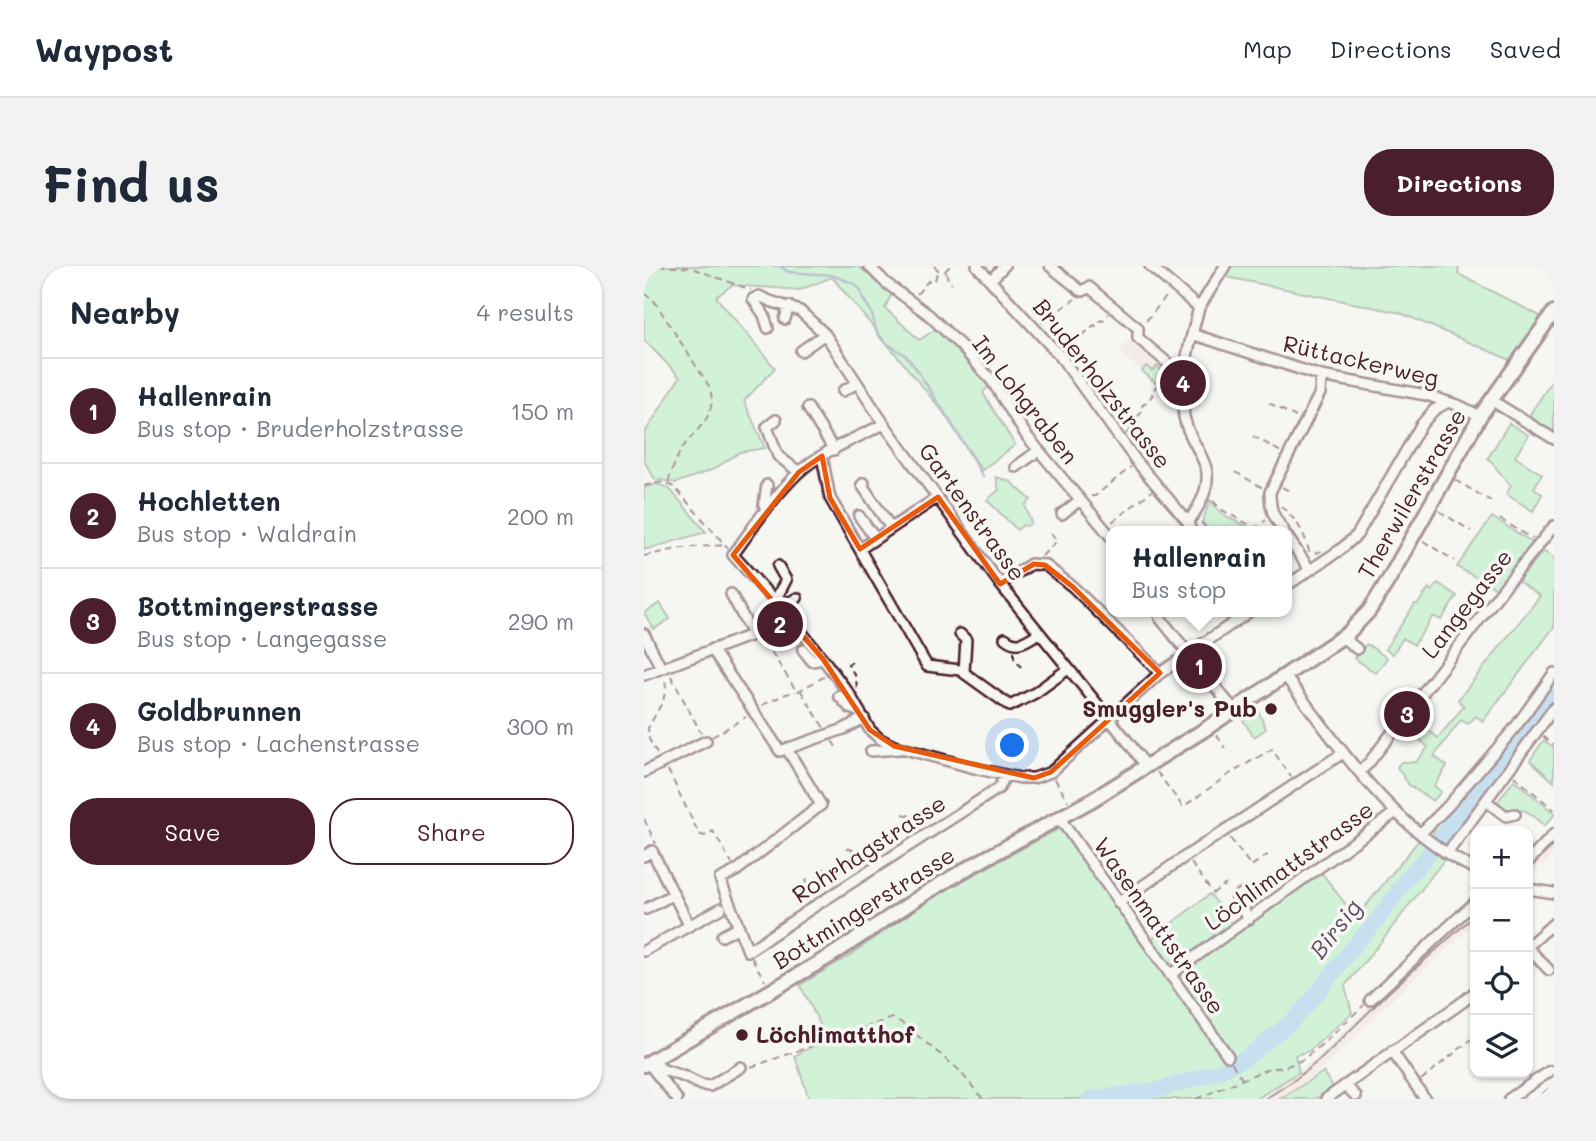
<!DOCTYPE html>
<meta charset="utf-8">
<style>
:root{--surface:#fff;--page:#f2f2f3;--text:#1f2937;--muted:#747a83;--line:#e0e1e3;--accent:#4a1f2b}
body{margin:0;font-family:Mali,sans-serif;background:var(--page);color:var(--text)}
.controls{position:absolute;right:21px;bottom:21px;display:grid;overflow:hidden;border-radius:14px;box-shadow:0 2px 5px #0004}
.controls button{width:63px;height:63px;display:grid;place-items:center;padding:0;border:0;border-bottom:2px solid var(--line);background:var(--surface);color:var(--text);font:35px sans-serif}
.you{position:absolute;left:369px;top:480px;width:24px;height:24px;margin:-18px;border:5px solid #fff;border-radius:50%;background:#1a73e8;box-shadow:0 0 0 10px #1a73e833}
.badge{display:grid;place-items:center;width:46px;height:46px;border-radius:50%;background:var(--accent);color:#fff;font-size:23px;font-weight:700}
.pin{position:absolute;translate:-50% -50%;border:4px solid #fff;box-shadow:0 2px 7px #0006}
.popup{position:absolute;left:462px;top:260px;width:186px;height:91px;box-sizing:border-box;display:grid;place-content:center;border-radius:14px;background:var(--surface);filter:drop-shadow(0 2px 5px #0005);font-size:23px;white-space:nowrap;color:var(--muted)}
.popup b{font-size:26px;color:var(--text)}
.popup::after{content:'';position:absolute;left:50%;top:100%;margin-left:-14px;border:14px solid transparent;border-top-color:var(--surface)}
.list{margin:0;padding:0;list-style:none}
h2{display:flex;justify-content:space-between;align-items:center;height:91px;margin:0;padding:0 28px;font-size:30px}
h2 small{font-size:23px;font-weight:400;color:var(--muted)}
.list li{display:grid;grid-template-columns:46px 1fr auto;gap:21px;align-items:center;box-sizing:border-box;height:105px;padding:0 28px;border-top:2px solid var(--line)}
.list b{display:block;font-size:26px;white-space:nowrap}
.list p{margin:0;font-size:23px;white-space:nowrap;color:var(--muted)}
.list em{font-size:23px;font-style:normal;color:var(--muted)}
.actions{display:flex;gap:14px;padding:21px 28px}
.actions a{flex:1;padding:16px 0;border:2px solid var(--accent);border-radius:28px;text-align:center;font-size:24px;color:var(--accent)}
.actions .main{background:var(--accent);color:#fff}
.icon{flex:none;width:38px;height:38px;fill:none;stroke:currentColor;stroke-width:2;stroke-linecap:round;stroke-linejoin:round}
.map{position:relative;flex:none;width:910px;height:833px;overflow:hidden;border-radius:28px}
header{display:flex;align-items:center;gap:42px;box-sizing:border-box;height:98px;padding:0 35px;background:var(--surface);border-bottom:2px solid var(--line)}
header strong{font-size:33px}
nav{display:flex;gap:38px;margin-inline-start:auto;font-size:24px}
.intro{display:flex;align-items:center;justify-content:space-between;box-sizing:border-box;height:168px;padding:0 42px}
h1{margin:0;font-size:49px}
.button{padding:18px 32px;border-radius:28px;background:var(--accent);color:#fff;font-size:24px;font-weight:700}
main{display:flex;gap:42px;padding:0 42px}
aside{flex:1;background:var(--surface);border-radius:28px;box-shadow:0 2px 5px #0004}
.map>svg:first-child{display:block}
.built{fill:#f2e0dc}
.green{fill:#a7edb8;stroke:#788672;stroke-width:2}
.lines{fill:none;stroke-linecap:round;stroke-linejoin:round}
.stream{stroke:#73839f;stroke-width:2.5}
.river{stroke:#8fc5ed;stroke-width:16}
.minor-casing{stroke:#4a1f2b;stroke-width:14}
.major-casing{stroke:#4a1f2b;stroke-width:18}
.path{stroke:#4a1f2b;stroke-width:2;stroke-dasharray:7 5;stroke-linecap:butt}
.minor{stroke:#f6f6f2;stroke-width:9}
.major{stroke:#f6f6f2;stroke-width:12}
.tram{stroke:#4a1f2b;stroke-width:2}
.marked{fill:none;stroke:#e8590c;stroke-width:5;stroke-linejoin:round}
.poi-dot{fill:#4a1f2b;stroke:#f6f6f2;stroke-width:2.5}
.labels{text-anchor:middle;stroke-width:7;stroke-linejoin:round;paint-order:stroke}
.street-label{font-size:23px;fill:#4a1f2b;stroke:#f6f6f2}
.poi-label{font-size:23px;font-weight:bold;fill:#4a1f2b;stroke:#f6f6f2;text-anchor:end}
.water-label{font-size:24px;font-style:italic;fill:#5f5165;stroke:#f6f6f2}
</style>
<header>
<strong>Waypost</strong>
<nav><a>Map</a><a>Directions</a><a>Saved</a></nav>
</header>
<div class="intro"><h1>Find us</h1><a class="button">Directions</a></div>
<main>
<aside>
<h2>Nearby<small>4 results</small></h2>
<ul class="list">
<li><span class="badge">1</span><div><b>Hallenrain</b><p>Bus stop · Bruderholzstrasse</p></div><em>150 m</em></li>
<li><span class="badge">2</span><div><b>Hochletten</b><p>Bus stop · Waldrain</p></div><em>200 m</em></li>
<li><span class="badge">3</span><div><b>Bottmingerstrasse</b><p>Bus stop · Langegasse</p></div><em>290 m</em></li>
<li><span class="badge">4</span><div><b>Goldbrunnen</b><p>Bus stop · Lachenstrasse</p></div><em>300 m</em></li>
</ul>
<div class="actions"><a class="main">Save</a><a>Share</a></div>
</aside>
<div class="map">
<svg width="910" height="833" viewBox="0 0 910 833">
<rect width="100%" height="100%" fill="#f6f6f2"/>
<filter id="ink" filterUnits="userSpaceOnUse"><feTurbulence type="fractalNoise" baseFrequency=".0143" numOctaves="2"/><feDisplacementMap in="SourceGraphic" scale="14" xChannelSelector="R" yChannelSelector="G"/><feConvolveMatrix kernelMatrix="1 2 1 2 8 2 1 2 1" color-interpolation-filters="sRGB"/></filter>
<g filter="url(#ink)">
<!-- built -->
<path class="built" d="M488 71 525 101 512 117 475 86Z
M910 575V589L884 611V600Z
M831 645V657L752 730 677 804 652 823 636 833H612L648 811 676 789 743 722Z"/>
<!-- green -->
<path class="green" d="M0 0H214L248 27 241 42 275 74 297 60 348 115 339 127 371 179 338 204 297 143 188 11 156 24 88 19 72 31 131 102 100 135 121 182 96 186 70 203 32 217 11 213 0 195V168L36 111 0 74Z
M585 0H815L814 8 904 54 873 97 757 47 578 10Z
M502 100 508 105 513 100 521 107 512 117 498 105Z
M910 112V166L884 151Z
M865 157 884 169 871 191 898 208 890 222 898 228 889 245 862 228 867 220 844 192Z
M352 211 367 216 387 234 381 239 387 257 383 260 379 259 373 264 343 234 355 224Z
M12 218 25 222 62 266 0 284V222Z
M566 234 578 248 611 265H565L558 257Z
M848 251 891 278 853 323 813 301Z
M899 285 910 292V361L839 455 832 450 824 458 817 454 790 490 803 500 790 520 797 526 789 535 765 519 753 501 757 496H772L784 481 775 473 783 463 794 472 820 440 814 434 896 330 874 315Z
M794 317 813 330 797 354 789 350 770 379 759 372 749 388 741 383 771 338H774L785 322 788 325Z
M16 337 26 353 10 363 0 347Z
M723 378 743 392 732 407 710 392Z
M910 414V438L805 579 791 572 788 561Z
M614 444 622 463 610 471 599 454Z
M900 474 910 482V516L886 494Z
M870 514 910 547V549L900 560C889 550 880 538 864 546L852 538Z
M416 562 526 714 677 606 712 652 775 574 800 594 736 677 701 720 708 747 665 785 651 789 655 806 612 833H165L151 790 183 772 156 719 205 690 287 632Z
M566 628 589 659 527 705 506 674Z
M679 806 689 821 671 833H636Z"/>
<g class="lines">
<!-- stream -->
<path class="stream" d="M136 0 144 6 187 9 211 18 217 25 219 33 227 45 233 67 239 75 261 89 271 101 306 155 339 210"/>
<!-- river -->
<path class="river" d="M446 833 513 824 574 806 603 791 647 756 672 729 708 682 734 653 765 610 783 590 808 556 843 512 910 426"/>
<!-- minor casing -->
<g class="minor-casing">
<path id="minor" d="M225 0 242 17 285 49 318 81 348 115 382 169 468 272
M333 0 416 90 493 196 544 256 547 265
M406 0 436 24 439 25 445 21 494 62V72L539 110
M506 0 555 42C546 75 537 107 539 142 540 166 555 180 562 202 567 220 555 242 544 256
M347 14 360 0
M555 42 581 0
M141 53 145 40
M124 62 120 49 109 33 115 30 126 35 156 45 181 68 240 158 356 318 485 477 502 500
M548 68 677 110 782 129 816 140 836 150
M157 85 181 68
M199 125 213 117
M847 134 910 173
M164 142 190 184
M132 154 123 161 134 190 155 206
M240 158C213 172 176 186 154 207 129 231 109 261 89 289L148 354 179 393 206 429 226 464 236 473 250 480 334 503 376 512H390L407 506 515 408 605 346
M178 190 186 232 283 400 316 404 366 440 391 427 424 403
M372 201 394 185
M220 217 218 219 247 262
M123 219 120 239 123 242
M418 248 436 234
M215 250 231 272
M640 265C629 250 626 244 626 226L676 127 677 110
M642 269 666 304
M216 283 294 231
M356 318 387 298 401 299 429 321 516 407
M642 320 696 284 713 269 777 159 790 144 804 136
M87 328 108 368
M131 335 142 314 134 300
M137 341 153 332
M514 346 516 352 590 444
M0 368 17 402
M316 368 322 374 320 406
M698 371 713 383
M361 372C374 383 383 374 395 367
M68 383 136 485 200 463 220 452
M159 384 168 395 179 393
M0 409 148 354
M641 410C696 481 748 563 831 603
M195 430 206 442 216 446
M143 483 177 539 92 605 76 613 104 685 171 640 355 522 361 510
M227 485 256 483
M0 506 62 475
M715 506 724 498 862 319 910 260
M842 535 862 550 871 548
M416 553 584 790
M777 567 804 540 870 463 910 407
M804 586 910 442
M0 590 8 585 45 659
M884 596 910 568
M884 623 910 627
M597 628 592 632 605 653
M474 637 542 590 699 487
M2 643 30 628
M78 670 95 661
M884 680 910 657
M884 682 905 704
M0 685 77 642
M526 709 752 546
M726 734 831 636
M748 785 781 833
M10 793 17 803 41 811 57 819 66 820 97 801
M4 797 33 833
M701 819 712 830
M682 833 820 735 831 726
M865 833 906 805"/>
</g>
<!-- major casing -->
<g class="major-casing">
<path id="major" d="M0 799 188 689 280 628 322 603 448 534 560 464 704 367 725 345 745 313 836 150 910 46
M905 833 910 829"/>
</g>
<!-- path -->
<path class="path" d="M14 0 48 2 107 24
M290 0 294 4 301 5 306 0
M302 6 304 13 308 18
M0 27 9 33 65 120C75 149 55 160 39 181 32 192 28 204 24 217
M273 28 284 15 291 14 294 4
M502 55 525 27
M397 57 431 33
M422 83 431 73 433 74 437 68 439 69 450 59 452 60 457 54 459 55 465 48
M452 110 487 161
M625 137 652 151
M482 168 493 157 491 155 500 142 498 140 509 129 507 127 523 107
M609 170 637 186
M591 206 619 222
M811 214 847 235
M0 220C13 216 20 214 31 222L84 282
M638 221 645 225
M447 230H451L487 201
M569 235 578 244 611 262 622 254
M637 240C639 243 643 245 645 248 655 257 662 272 665 285L671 287 678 285
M795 245 827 265
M856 253 889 273
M468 256 508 225
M557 256 565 265
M779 275 811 295
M0 290 38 282 80 279
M398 290 413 275 407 267
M121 376 153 426 181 410
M370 386V392L377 401
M208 396 204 398 212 411 213 424
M27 410 57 467
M157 425 180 462
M118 439 142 428 152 426
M573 469 581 482
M899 470 910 479
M68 471 102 451
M188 475 193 482
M13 488 5 473 4 462 19 435 22 423 21 412
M24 504 55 568 60 570 69 565 88 598
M513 506 539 541 584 509 628 483 647 511
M870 510 910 544
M411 513 424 535
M282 538 279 553 283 556
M259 548 278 553
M0 553 12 578
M586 572 607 600 628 586
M203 582 229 591
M547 597 569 627 582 618
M180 602 191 618
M163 613 159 626 166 634
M149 624 158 626
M108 692 121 715
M588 797 598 813
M107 801 249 752 258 757 314 803 339 833
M872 807 878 814
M777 814 829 772 831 776
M552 833 623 803 641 801 658 794 681 776 720 739"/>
<!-- minor -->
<use href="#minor" class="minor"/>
<!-- major -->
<use href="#major" class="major"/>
<!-- tram -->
<path class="tram" d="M884 603 910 579
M621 833 649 815 678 792 746 725 831 649"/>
</g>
</g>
<!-- marked area -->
<path d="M0 0H910V833H0ZM178 190 186 232 216 283 294 231 356 318 390 298 401 299 429 321 516 407 407 506 390 512 250 480 226 464 179 393 89 289 155 206Z" fill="#f6f6f2" fill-opacity=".55" fill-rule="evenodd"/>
<path class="marked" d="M178 190 186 232 216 283 294 231 356 318 390 298 401 299 429 321 516 407 407 506 390 512 250 480 226 464 179 393 89 289 155 206Z"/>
<!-- markers -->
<g class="poi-dot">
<circle cx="627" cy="443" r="7"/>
<circle cx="98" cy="769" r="7"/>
</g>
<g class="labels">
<!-- street labels -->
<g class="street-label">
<text transform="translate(717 95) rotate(13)" y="8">Rüttackerweg</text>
<text transform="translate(458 118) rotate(52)" y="8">Bruderholzstrasse</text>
<text transform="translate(381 134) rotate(52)" y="8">Im Lohgraben</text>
<text transform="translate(768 228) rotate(-60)" y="8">Therwilerstrasse</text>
<text transform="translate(328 246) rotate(54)" y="8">Gartenstrasse</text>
<text transform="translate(823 338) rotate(-52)" y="8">Langegasse</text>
<text transform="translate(225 583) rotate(-33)" y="8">Rohrhagstrasse</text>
<text transform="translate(645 600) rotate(-36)" y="8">Löchlimattstrasse</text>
<text transform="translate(220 642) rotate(-32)" y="8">Bottmingerstrasse</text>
<text transform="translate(515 660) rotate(55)" y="8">Wasenmattstrasse</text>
</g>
<!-- poi labels -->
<g class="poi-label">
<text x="613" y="451">Smuggler's Pub</text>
<text x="112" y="777" text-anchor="start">Löchlimatthof</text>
</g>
<!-- water labels -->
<g class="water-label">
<text transform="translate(692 663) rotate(-52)" y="8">Birsig</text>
</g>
</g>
</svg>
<div class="controls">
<button>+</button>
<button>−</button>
<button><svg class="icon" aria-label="locate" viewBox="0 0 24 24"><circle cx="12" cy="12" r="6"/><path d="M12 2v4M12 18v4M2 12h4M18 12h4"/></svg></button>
<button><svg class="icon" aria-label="layers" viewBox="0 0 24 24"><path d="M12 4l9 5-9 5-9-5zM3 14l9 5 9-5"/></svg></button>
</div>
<div class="you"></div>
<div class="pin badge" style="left:555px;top:400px">1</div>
<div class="popup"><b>Hallenrain</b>Bus stop</div>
<div class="pin badge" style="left:136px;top:358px">2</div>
<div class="pin badge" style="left:763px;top:448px">3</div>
<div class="pin badge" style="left:539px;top:117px">4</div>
</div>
</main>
